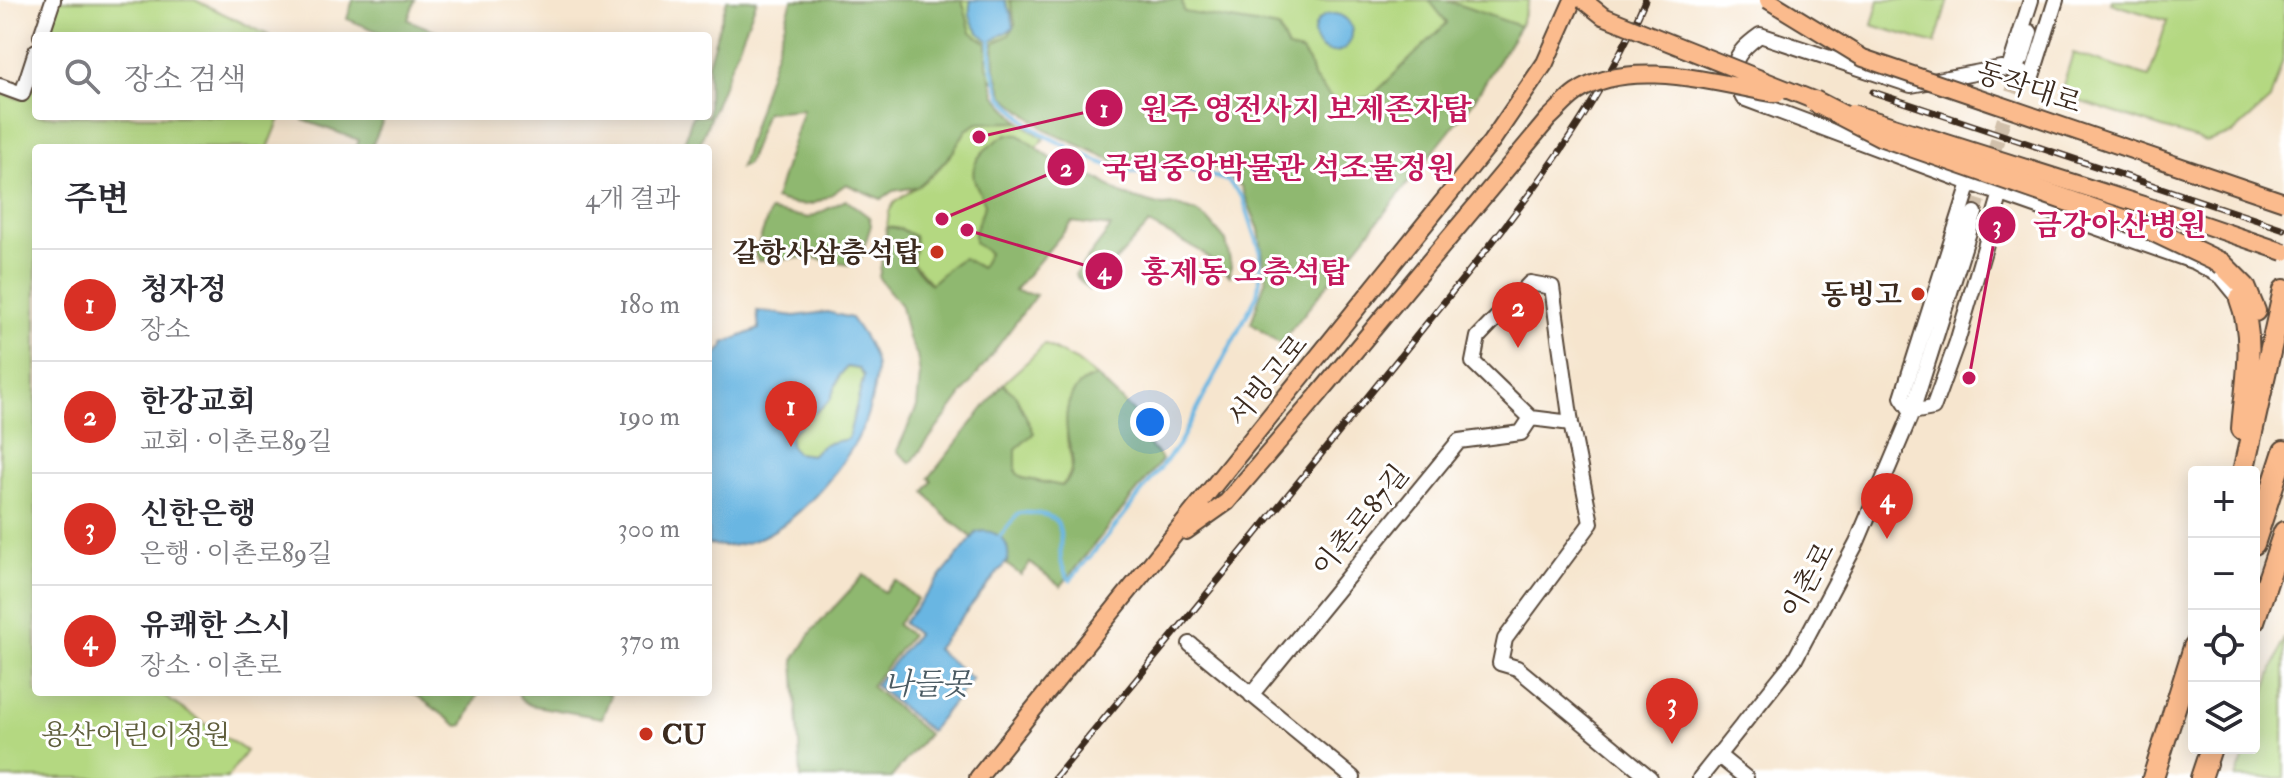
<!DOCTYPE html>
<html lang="ko">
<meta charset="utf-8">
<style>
:root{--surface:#fff;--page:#f7f7f7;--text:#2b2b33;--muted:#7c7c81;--line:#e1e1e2;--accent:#d93025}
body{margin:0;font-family:"IM FELL Double Pica","Noto Serif KR",serif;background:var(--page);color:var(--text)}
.controls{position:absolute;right:24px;bottom:24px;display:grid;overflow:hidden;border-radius:8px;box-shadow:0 4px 20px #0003}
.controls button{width:72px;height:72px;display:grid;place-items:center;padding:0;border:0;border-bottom:2px solid var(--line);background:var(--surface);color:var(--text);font:40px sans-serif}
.you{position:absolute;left:1150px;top:422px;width:28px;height:28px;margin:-20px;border:6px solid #fff;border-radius:50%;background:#1a73e8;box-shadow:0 0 0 12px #1a73e833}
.badge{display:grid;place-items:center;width:52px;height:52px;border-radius:50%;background:var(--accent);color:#fff;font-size:26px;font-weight:700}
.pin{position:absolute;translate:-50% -66px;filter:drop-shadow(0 2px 4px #0008)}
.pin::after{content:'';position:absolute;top:42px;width:28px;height:24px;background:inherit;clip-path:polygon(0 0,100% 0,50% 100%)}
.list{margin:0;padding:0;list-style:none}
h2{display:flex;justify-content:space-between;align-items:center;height:104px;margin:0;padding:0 32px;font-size:34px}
h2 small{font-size:26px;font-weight:400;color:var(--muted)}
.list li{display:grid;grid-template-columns:52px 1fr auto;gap:24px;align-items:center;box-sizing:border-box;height:112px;padding:0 32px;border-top:2px solid var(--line)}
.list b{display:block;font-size:30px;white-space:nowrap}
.list p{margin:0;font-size:26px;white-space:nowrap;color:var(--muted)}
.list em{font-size:26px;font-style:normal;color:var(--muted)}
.icon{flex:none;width:44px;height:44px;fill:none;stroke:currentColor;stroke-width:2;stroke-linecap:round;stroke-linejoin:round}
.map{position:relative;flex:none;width:2284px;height:778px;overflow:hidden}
.search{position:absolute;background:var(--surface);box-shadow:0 4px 20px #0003;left:32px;top:32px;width:680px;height:88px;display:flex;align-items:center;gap:20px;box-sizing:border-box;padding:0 28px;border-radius:8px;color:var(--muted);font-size:30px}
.panel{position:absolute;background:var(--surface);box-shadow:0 4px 20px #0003;left:32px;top:144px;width:680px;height:552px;border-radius:8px}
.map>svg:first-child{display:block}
.green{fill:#b4d881;stroke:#788150;stroke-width:2}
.forest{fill:#8fb86f;stroke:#657146;stroke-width:2}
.water{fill:#69b6e2;stroke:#527080;stroke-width:2;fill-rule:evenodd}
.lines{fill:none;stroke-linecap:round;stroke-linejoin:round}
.stream{stroke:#69b6e2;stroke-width:4}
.minor-tunnel{stroke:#d1c0ab;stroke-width:14;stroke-dasharray:14 7;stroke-linecap:butt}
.minor-casing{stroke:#574638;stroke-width:18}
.major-casing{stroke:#574638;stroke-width:20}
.highway-casing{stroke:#574638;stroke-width:24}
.minor{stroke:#fff;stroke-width:14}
.major{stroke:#fbbb8d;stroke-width:16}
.highway{stroke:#fbbb8d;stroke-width:20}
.rail-casing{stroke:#3b2a1e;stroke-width:7}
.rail{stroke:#fff;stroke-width:4;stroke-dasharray:12;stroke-linecap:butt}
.major-bridge-casing{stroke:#574638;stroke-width:20;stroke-linecap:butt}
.highway-bridge-casing{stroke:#574638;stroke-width:24;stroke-linecap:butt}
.major-bridge{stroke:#fbbb8d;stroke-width:16}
.highway-bridge{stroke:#fbbb8d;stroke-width:20}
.poi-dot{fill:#c8321e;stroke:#fff;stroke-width:3}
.labels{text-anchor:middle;stroke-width:6;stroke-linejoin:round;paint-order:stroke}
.street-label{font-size:28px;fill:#3b2a1e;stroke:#fff}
.poi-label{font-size:28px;font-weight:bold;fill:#3b2a1e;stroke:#fff;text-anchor:end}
.park-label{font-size:28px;fill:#5f5e3c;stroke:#fff}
.water-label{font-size:30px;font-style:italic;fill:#4b5b63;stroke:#fff}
.leader{fill:none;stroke:#c2185b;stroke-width:3}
.callout-dot{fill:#c2185b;stroke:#fff;stroke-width:3}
.mark-label{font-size:24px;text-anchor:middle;font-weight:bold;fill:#fff}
.callout-label{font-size:30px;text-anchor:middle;font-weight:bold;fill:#c2185b;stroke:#fff;stroke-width:6;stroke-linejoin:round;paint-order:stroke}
</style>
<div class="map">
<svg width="2284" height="778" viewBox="0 0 2284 778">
<rect width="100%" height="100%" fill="#fff"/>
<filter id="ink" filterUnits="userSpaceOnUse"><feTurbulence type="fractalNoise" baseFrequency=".0125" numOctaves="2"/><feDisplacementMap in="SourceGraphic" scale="16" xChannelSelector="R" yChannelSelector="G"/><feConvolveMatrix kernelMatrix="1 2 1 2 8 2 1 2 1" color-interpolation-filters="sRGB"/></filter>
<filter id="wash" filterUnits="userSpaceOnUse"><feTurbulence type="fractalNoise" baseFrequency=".006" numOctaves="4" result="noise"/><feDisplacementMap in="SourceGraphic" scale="32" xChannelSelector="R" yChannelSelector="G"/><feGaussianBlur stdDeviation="1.8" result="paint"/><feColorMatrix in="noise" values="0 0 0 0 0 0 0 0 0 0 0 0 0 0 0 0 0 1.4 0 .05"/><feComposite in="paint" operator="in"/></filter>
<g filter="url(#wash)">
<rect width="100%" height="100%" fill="#f6e5ce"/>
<!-- green -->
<path class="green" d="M57 0H195L270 36H44Z
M924 0H1529L1520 26 1472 103 1302 288 1237 166 1049 128 953 45Z
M1879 0H1948L1935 44 1872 25Z
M2112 0H2284V56L2270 100 2233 133 2206 142 2060 95 2073 53 2149 77 2167 21 2111 3Z
M36 57V116H281L268 148H36V692H157L246 751 227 778H0V93L20 99Z
M995 121 1020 122 1044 139 1031 155 997 254 953 308 886 234 889 212 894 203 936 172 953 152 966 130 978 123Z
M1044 344 1077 361 1097 377 1087 379C1081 392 1067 419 1067 432 1066 456 1081 463 1062 486L1022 478 1016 473V448L1023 441 1007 388 1003 384C1017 369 1032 360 1044 344Z
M847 367 859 369 864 376 848 439 825 444 811 455 796 453 790 445V434L830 400 840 375Z
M2284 637V778H2236L2247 748H2254V726Z"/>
<!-- forest -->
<path class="forest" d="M353 0H415L408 20 447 36H389L347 19Z
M727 0H757L698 148H683L692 116H708V64Z
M792 0H962L971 32 987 43V65L996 96 1020 122 978 123 966 130 953 152 935 172 917 187 893 191 881 199 846 184C818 204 810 211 775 199L803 109 766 112 747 164 740 168Z
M1010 0H1182L1184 12 1278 28 1288 49 1302 52 1309 62 1313 77 1335 102 1371 97 1447 23 1429 0H1445L1520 26 1472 103 1280 344 1251 323 1266 278 1259 229 1241 186 1215 167 1178 159 1145 165 1121 164 1047 131 1004 96 995 69 994 43 1009 35 1015 24Z
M304 116H385L371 148H356L359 140 303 120Z
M1007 134 1019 135 1059 164 1100 180 1123 195 1163 206 1175 205 1196 212 1209 221 1226 241 1231 266 1230 276 1199 250 1149 224 1089 290 1075 275 1111 227 1072 222 1014 291 1036 295 911 463 897 451 917 407 920 375 917 355 908 338 901 306 879 278 887 227 901 229 914 236 916 245 912 264 930 284C942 276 950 263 963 258L981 268 989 253 974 242V233L985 204C982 196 976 187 974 179 969 158 992 143 1007 134Z
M846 200 869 217 871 225 859 263 855 266 809 257 758 261 755 254 770 211 809 218Z
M1097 377 1134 412 1148 443 1162 460 1061 586 1030 563 1021 575 1006 564 1008 560 977 532 973 538 944 515 925 492 932 481 929 478 1003 384 1016 396 1034 433 1016 449V472L1022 478 1062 486C1065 483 1068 480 1070 476 1077 462 1068 446 1067 432 1064 408 1070 382 1097 377Z
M864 575 884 592 895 580 917 599 897 625 911 635 871 686 928 734 891 778H801L794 660 813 630Z
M412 692H479L463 725 458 726Z
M518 692H605L611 695 602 718 530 705 520 699Z"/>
<!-- water -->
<path class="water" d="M971 0H1005L1011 14 1013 28 990 42C976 32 966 18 971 0Z
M1314 33a19 19 0 1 1 38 0a19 19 0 1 1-38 0Z
M757 311 795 316 827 312 851 318C861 332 877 354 876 372 874 396 865 429 852 448 823 493 767 558 708 544V364L724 346V343L759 329ZM847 367 859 369 864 376 848 439 825 444 811 455 796 453 790 445V434L830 400 840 375Z
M985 531C1002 533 1010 544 1008 560L936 649 972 679 930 731 875 685 917 634 903 623 977 532Z"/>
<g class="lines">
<!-- stream -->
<path class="stream" d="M990 42 992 67 1001 96 1031 126 1044 135 1099 162 1130 172H1146L1170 164 1179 165 1228 181 1243 198 1260 250V278L1257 295 1179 444 1110 533 1070 580C1044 550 1087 510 1019 513L1000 536"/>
</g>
</g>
<g filter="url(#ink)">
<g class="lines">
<!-- minor-tunnel -->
<path class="minor-tunnel" d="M1975 213 2022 60"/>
<!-- minor casing -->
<g class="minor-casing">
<path id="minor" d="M2031 0 2009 69 2032 76 2056 0
M41 36 53 0
M2022 59 2030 32
M2009 69 2001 68 1911 85 1760 35C1732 55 1729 66 1743 98L1970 183 2195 262 2222 277 2240 299
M0 86 22 94 36 51
M1970 183 1902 397 1912 412 1933 408 1957 342 2001 193
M1571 423 1531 418 1473 362 1478 337 1530 283 1552 287 1571 423 1591 523 1505 639 1500 663 1517 668 1650 778
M1190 644 1353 778
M1251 695 1459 441 1521 433 1531 418
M1719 756 1746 778
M1700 778 1795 659 1857 542 1912 412 1975 213"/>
</g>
<!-- major casing -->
<g class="major-casing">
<path id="major" d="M1186 531 1227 502 1319 394
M978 778 1491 142 1545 63 1573 0"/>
</g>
<!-- highway casing -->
<g class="highway-casing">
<path id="highway" d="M2221 263 2245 287 2255 311
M2240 299C2256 340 2245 386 2242 429
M2243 472 2284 290
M2254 544 2284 451
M2254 621 2284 532
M2153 778 2194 647
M2201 778 2211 748"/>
</g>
<!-- minor -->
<use href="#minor" class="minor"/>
<!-- major -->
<use href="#major" class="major"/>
<!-- highway -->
<use href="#highway" class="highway"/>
<!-- rail casing -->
<g class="rail-casing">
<path id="rail" d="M1873 92 2284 229
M1055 778C1176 632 1296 486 1415 338 1501 231 1591 128 1645 0"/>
</g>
<!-- rail -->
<use href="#rail" class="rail"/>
<!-- major-bridge casing -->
<g class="major-bridge-casing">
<path id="major-bridge" d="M1583 0 1603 16 1823 104
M1768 0 1863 58 2284 202
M1852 113 2184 218 2284 252
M1319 394 1549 118C1558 110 1566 100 1576 93 1629 56 1718 84 1777 94"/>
</g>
<!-- highway-bridge casing -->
<g class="highway-bridge-casing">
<path id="highway-bridge" d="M1814 101 1882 136 2147 228 2221 263"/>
</g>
<!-- major-bridge -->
<use href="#major-bridge" class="major-bridge"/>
<!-- highway-bridge -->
<use href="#highway-bridge" class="highway-bridge"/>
</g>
</g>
<!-- markers -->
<g class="poi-dot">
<circle cx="937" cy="252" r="8"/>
<circle cx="1918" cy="294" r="8"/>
<circle cx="646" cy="734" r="8"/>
</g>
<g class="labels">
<!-- street labels -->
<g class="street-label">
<text transform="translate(2029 87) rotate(18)" y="10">동작대로</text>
<text transform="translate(1267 380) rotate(-51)" y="10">서빙고로</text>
<text transform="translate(1360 520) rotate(-51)" y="10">이촌로87길</text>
<text transform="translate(1807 580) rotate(-62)" y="10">이촌로</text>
</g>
<!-- poi labels -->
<g class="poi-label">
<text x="921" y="262">갈항사삼층석탑</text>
<text x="1902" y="304">동빙고</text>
<text x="662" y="744" text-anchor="start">CU</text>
</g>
<!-- park labels -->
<g class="park-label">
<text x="136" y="744">용산어린이정원</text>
</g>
<!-- water labels -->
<g class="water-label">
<text x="927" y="694">나들못</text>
</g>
</g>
<!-- callouts -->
<path class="leader" d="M979 137L1104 108M942 219L1066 167M1969 378L1997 225M967 230L1104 271"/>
<g class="callout-dot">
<circle cx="979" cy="137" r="8"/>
<circle cx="942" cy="219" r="8"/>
<circle cx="1969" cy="378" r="8"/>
<circle cx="967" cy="230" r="8"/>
<circle cx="1104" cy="108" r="20"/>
<circle cx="1066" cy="167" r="20"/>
<circle cx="1997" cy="225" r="20"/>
<circle cx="1104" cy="271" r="20"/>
</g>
<g class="mark-label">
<text x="1104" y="117">1</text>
<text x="1066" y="176">2</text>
<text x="1997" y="233">3</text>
<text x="1104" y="279">4</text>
</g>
<g class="callout-label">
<text x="1306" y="119">원주 영전사지 보제존자탑</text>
<text x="1279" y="178">국립중앙박물관 석조물정원</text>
<text x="2120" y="235">금강아산병원</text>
<text x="1245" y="282">홍제동 오층석탑</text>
</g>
</svg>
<div class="controls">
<button>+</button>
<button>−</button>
<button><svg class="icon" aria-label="locate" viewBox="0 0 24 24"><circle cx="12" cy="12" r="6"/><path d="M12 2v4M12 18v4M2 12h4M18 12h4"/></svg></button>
<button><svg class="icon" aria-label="layers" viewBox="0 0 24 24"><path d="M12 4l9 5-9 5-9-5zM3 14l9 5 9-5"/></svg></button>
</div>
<div class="you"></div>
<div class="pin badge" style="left:791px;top:447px">1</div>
<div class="pin badge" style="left:1518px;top:348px">2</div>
<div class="pin badge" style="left:1672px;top:744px">3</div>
<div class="pin badge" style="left:1887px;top:539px">4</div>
<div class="search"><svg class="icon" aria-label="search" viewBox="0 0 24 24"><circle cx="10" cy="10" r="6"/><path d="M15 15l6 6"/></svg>장소 검색</div>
<section class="panel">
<h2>주변<small>4개 결과</small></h2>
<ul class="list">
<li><span class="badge">1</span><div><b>청자정</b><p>장소</p></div><em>180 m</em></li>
<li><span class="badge">2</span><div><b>한강교회</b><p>교회 · 이촌로89길</p></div><em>190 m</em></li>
<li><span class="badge">3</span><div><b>신한은행</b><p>은행 · 이촌로89길</p></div><em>300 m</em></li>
<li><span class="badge">4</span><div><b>유쾌한 스시</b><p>장소 · 이촌로</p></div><em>370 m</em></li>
</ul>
</section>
</div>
